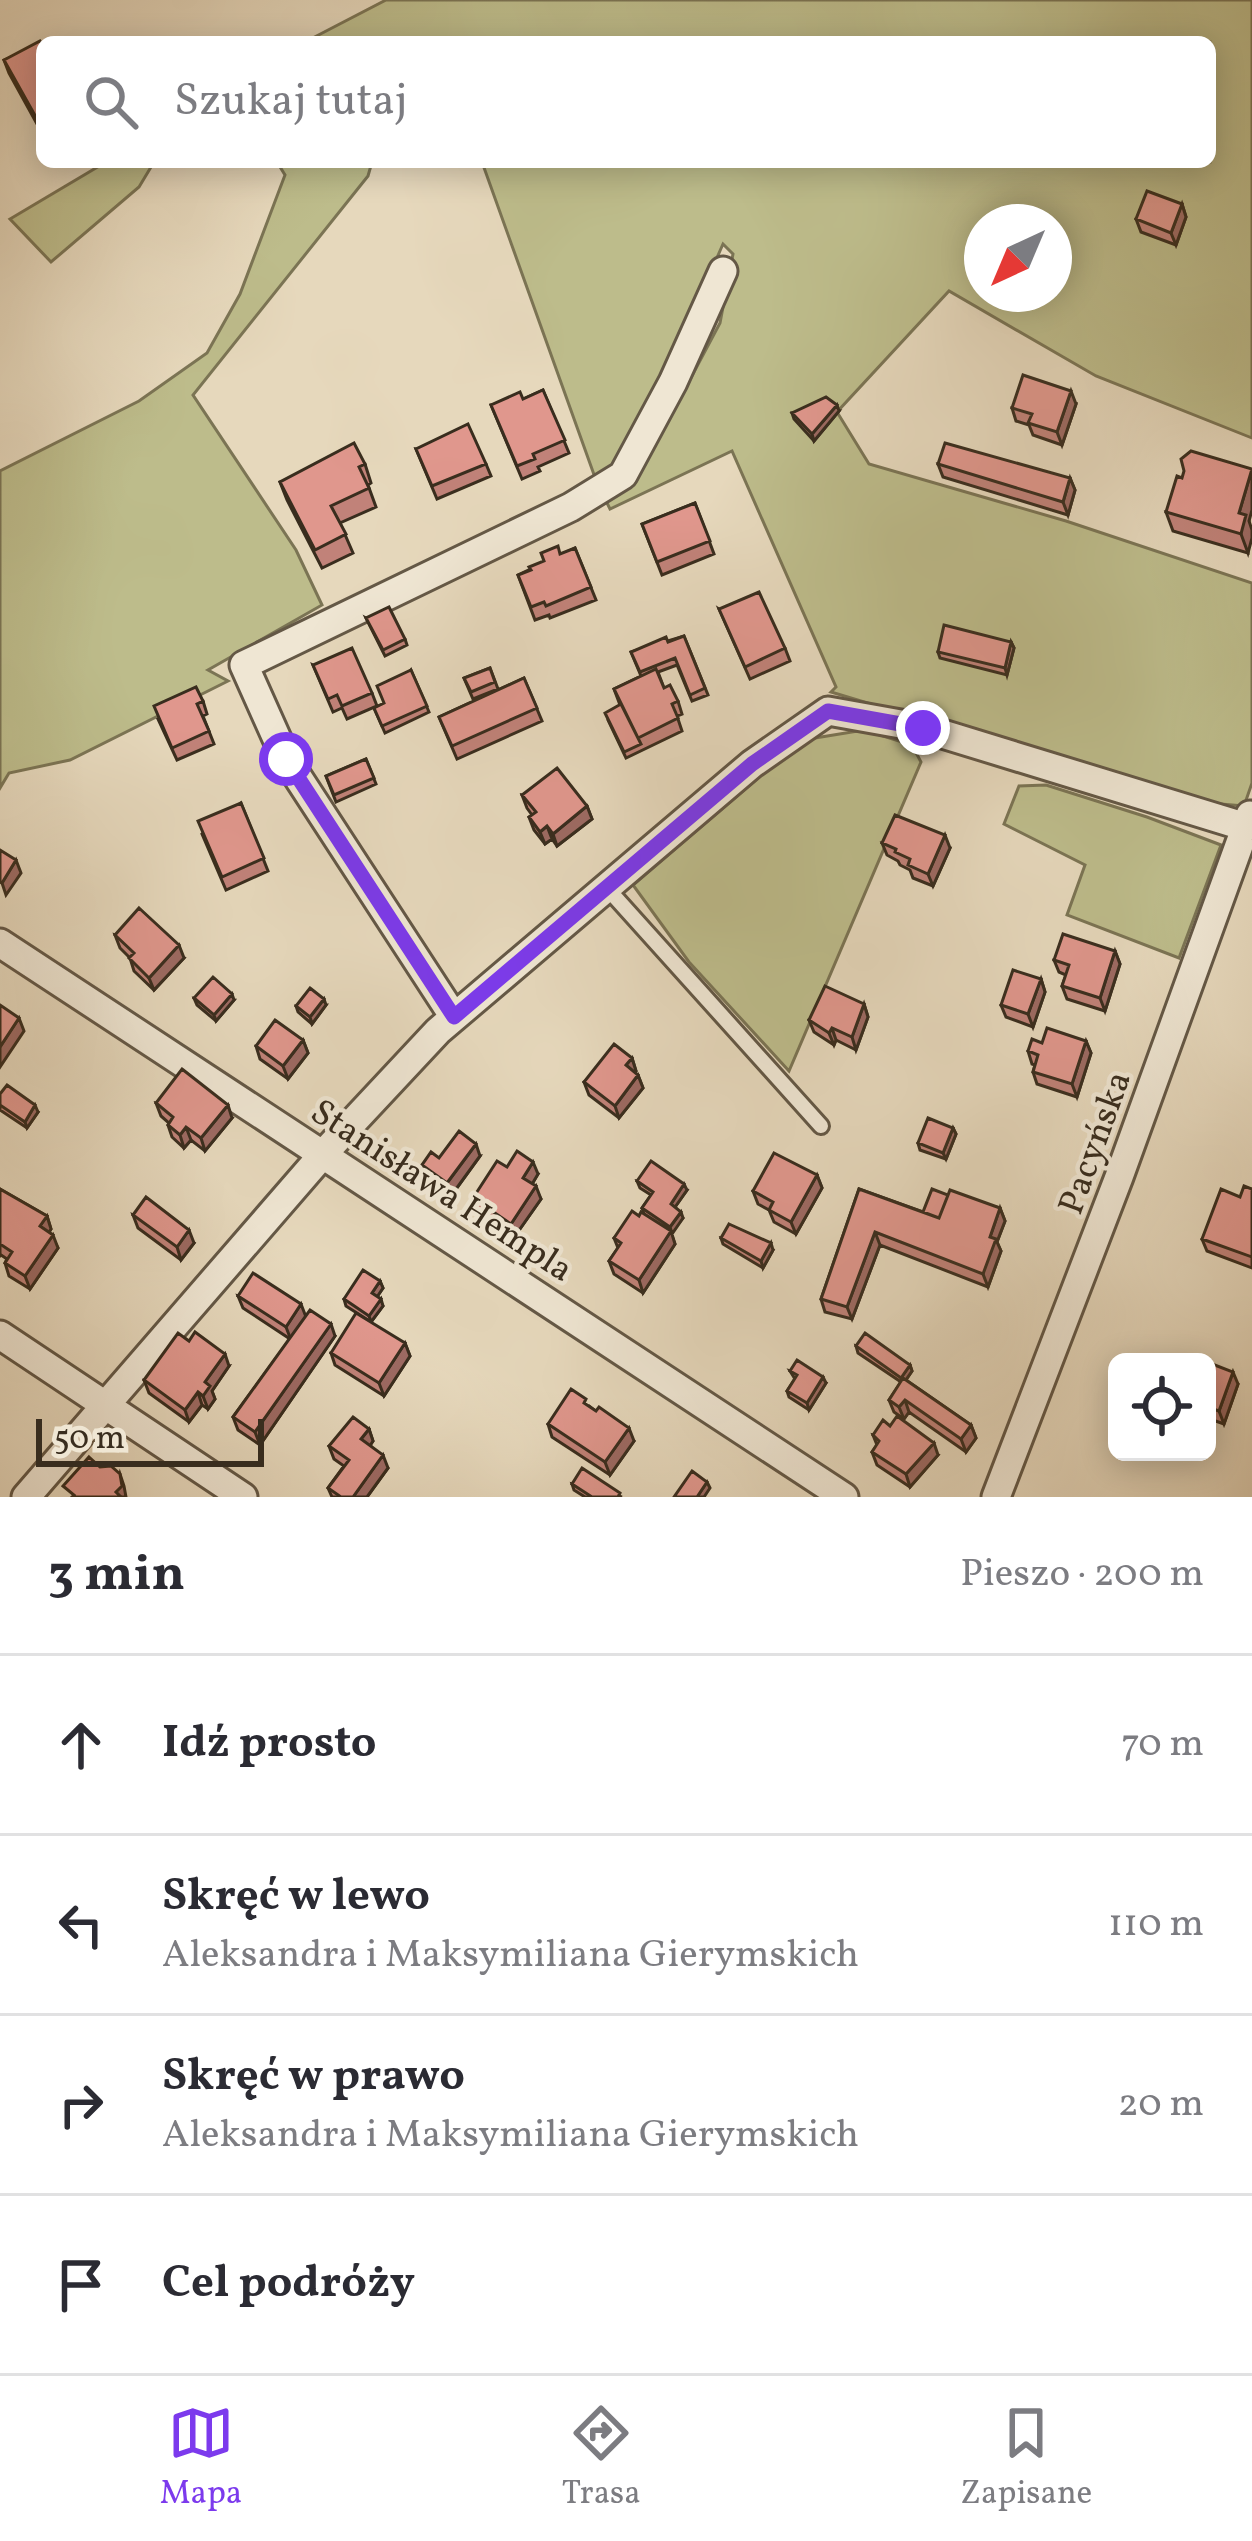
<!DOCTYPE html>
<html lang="pl">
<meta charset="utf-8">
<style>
:root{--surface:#fff;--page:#f7f7f7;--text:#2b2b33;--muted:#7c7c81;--line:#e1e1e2;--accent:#7c3aed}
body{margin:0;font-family:Vollkorn,serif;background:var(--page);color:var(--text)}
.controls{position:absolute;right:36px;bottom:36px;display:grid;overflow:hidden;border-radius:18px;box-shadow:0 6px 30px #0003}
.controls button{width:108px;height:108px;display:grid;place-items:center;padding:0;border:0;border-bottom:3px solid var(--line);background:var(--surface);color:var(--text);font:60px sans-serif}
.compass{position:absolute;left:964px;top:204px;width:108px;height:108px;border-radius:50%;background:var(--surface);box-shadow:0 6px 30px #0003;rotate:224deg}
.scale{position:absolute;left:36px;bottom:30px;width:228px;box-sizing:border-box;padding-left:12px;border:6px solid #392d1e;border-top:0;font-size:33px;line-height:42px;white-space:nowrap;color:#392d1e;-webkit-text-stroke:9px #efe6d3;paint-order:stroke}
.stop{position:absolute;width:36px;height:36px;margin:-27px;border:9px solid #7c3aed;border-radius:50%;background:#fff}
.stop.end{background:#7c3aed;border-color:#fff;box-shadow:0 3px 12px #0008}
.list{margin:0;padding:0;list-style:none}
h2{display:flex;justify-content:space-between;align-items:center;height:156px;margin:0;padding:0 48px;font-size:51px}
h2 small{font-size:39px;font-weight:400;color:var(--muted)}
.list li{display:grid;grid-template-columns:78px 1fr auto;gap:36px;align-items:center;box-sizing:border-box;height:180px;padding:0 48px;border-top:3px solid var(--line)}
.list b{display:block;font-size:45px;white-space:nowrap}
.list p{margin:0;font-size:39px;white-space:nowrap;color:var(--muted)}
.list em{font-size:39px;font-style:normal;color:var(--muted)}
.icon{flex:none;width:66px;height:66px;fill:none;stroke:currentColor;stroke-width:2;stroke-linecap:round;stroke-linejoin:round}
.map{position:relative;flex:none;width:1252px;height:1497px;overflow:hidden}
.search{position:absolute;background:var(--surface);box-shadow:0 6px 30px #0003;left:36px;right:36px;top:36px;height:132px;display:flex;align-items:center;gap:30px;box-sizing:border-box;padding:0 42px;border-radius:18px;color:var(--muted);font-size:45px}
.sheet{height:876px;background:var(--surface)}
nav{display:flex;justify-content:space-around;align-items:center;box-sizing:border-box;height:168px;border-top:3px solid var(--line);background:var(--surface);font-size:33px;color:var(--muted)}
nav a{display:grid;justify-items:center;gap:6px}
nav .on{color:var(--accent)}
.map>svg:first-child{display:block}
.green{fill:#bdbc8b;stroke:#7b7454;stroke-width:3;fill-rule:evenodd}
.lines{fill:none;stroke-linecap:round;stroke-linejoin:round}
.service-casing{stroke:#645846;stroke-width:20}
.minor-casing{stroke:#645846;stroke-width:33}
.service{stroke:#efe6d3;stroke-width:14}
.minor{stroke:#efe6d3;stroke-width:27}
.wall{fill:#c18279;stroke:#392d1e;stroke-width:3}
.shaded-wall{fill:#9d6a63;stroke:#392d1e;stroke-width:3}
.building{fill:#e0978d;stroke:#392d1e;stroke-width:3}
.route{stroke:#7c3aed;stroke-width:15}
.labels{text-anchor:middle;stroke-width:9;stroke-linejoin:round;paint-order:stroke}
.street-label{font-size:36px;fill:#392d1e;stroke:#efe6d3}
</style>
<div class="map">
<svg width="1252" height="1497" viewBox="0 0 1252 1497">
<rect width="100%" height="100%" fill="#e6d8bc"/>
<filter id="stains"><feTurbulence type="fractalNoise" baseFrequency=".00167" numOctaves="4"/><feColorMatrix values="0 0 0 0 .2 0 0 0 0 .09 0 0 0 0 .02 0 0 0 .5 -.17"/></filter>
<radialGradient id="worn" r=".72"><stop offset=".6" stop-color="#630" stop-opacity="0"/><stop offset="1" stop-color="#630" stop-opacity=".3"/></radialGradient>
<!-- green -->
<path class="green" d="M386 0H1252V438L1096 376 949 291 837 412 869 464 1066 521 1252 583V783L1244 806 1197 802 831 692 836 687 732 451 610 509 606 501 626 485 669 419 720 323 733 254 723 244C692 313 652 435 597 483L482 162H1210V42H305ZM982 222H1054V294H982Z
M106 162H154L139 187 51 262 10 219Z
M277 162H372L368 176 193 395 296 550 322 605 208 670 228 681 70 760 9 773 0 788V471L139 401 207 353 240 294 285 175Z
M864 730 912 745 921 762 789 1071 689 962 633 885 792 749 809 739Z
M1046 785 1147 817 1221 845 1179 958 1067 915 1085 865 1004 824 1019 786Z"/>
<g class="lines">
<!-- service casing -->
<g class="service-casing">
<path id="service" d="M607 888 821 1126"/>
</g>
<!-- minor casing -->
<g class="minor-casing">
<path id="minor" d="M0 943 844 1497
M454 1017 286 759 244 665 571 507 623 475 673 382 723 271
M0 1335 243 1497
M26 1497 324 1153 438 1031 752 764 828 711 923 728 1246 827
M996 1497 1119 1177 1250 815"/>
</g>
<!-- service -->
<use href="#service" class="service"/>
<!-- minor -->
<use href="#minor" class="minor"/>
</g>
<!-- wall -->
<path class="wall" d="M42 44V133L9 73 4 60Z
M1182 204 1186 217 1176 245 1141 232 1136 219Z
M543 390 569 453 538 467 540 471 522 479 491 405 523 399Z
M1076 404 1062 445 1033 435 1029 425 1016 421 1012 408Z
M839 411 814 441 794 419 792 413Z
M416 449 486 464 491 476 437 499Z
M365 464 371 483 368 485 376 507 340 523 353 553 322 568 287 500 280 482Z
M938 464 1070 478 1075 490 1068 515 943 477Z
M695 503 714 554 662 575 642 524Z
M1166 512 1249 521 1248 553 1173 531Z
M575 548 596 600 550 618 549 615 535 620 518 575Z
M719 609 785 648 790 661 750 679Z
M366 618 405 639 407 645 385 656Z
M684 636 708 695 692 701 677 665 658 672 664 688 678 701 682 714 677 716 682 731 626 758 608 720 620 705 614 689 641 676 631 652Z
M1011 642 1014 648 1007 675 940 658 938 652Z
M313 665 372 693 377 706 347 719 342 708 333 712Z
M490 668 498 689 473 699 464 678Z
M411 670 429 712 385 733 374 708 384 704Z
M524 678 542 721 457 759 439 717Z
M203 701 207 714 203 716 214 744 177 760 158 719Z
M366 759 376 784 336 802 326 776Z
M522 795 587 806 592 819 557 846 552 839 545 844 534 830 529 817 532 815 527 808Z
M241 803 268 871 226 890 202 834Z
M882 843 950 848 933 886 913 878 910 870 900 865 898 861 887 855Z
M115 935 184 958 154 990 134 971 130 958 120 948Z
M1115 951 1120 964 1105 1011 1067 999 1062 986 1066 975 1059 972 1054 960Z
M1041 979 1045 992 1033 1027 1006 1017 1001 1005Z
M194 998 234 1000 216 1021 197 1005Z
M864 1004 868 1017 856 1050 836 1040 834 1045 814 1032 809 1020Z
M326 1005 312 1024 298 1012 296 1006Z
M303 1040 308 1053 288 1079 260 1059 256 1046Z
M1086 1041 1091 1053 1077 1097 1037 1084 1033 1072 1035 1065 1032 1064 1028 1051 1042 1043Z
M632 1058 636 1071 635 1072 638 1075 643 1088 619 1118 589 1095 584 1082Z
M0 1094 38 1112 27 1128 0 1110Z
M156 1103 232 1118 205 1151 191 1140 184 1148 172 1137 168 1125 169 1123 161 1116Z
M953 1128 956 1134 946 1159 920 1150 918 1143Z
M480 1156 451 1196 427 1177 422 1165 439 1158Z
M507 1167 538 1174 532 1184 541 1199 515 1236 477 1211 473 1198Z
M817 1175 822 1188 796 1234 774 1222 769 1210 758 1204 753 1191Z
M637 1181 687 1190 675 1207 683 1218 671 1233 675 1244 643 1293 614 1274 609 1261 618 1248 614 1238 644 1214 642 1208 651 1195 640 1188Z
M0 1189 47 1216 51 1229 49 1232 58 1248 30 1289 9 1276 5 1263 7 1259 1 1255 0 1256Z
M859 1189 923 1212 948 1195 1000 1208 1005 1221 997 1242 1001 1251 988 1287 880 1245 852 1319 825 1312 821 1299Z
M1252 1189V1268L1207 1251 1202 1239 1240 1197Z
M133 1215 194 1243 181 1260 138 1228Z
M721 1238 773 1250 763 1268 723 1244Z
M380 1281 383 1288 377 1296 383 1306 371 1322 346 1306 344 1299Z
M238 1296 306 1317 335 1336 260 1445 238 1430 233 1417 290 1339 243 1308Z
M405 1343 410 1356 384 1396 335 1365 331 1353Z
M856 1346 910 1365 912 1371 906 1380 971 1425 976 1438 966 1452 909 1412 904 1419 894 1412 889 1400 901 1382 858 1353Z
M1207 1362 1238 1384 1224 1424 1207 1418Z
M229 1366 212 1391 215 1399 208 1409 202 1405 189 1422 149 1393 144 1380Z
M790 1371 826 1383 809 1410 789 1397 787 1391 795 1379Z
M589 1406 634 1441 610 1475 552 1437 548 1424Z
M369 1429 373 1441 370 1445 388 1468 367 1497H332L328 1488 344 1466 334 1459 329 1446Z
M873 1435 938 1455 910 1487 877 1465 872 1452 877 1445Z
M572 1484 622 1497H585L574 1490Z"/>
<!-- shaded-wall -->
<path class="shaded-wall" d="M1182 204 1186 217 1176 245 1171 233Z
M1071 391 1076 404 1062 445 1057 432Z
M837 405 839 411 814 441 812 434Z
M1252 469V510L1249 521 1252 530V538L1248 553 1241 534 1239 513Z
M1070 478 1075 490 1068 515 1063 502Z
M1011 642 1014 648 1007 675 1005 668Z
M587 806 592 819 557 846 553 834Z
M547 826 552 839 545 844 540 832Z
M945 835 950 848 933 886 928 874Z
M16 860 21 873 6 895 2 883Z
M179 945 184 958 154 990 149 978Z
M1115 951 1120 964 1105 1011 1100 998Z
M1041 979 1045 992 1033 1027 1028 1014Z
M232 994 234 1000 216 1021 214 1015Z
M324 999 326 1005 312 1024 310 1017Z
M864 1004 868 1017 856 1050 852 1037Z
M19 1018 24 1031 0 1067V1047Z
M832 1028 836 1040 834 1045 829 1033Z
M303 1040 308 1053 288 1079 283 1066Z
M1086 1041 1091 1053 1077 1097 1072 1084Z
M632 1058 636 1071 631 1078 626 1065Z
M638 1075 643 1088 619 1118 615 1106Z
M35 1105 38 1112 27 1128 25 1122Z
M228 1105 232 1118 205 1151 201 1138Z
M186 1127 191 1140 184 1148 180 1135Z
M953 1128 956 1134 946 1159 943 1153Z
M476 1144 480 1156 451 1196 447 1183Z
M533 1162 538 1174 528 1191 523 1178Z
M817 1175 822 1188 796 1234 791 1222Z
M684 1184 687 1190 673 1210 671 1204Z
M536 1186 541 1199 515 1236 511 1224Z
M1000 1208 1005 1221 997 1242 1001 1251 988 1287 983 1274 990 1237Z
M681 1212 683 1218 672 1234 670 1227Z
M47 1216 51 1229 45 1239 40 1226Z
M189 1230 194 1243 181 1260 177 1247Z
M671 1231 675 1244 643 1293 639 1280Z
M875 1232 880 1245 852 1319 847 1307Z
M53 1235 58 1248 30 1289 25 1276Z
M771 1243 773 1250 763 1268 761 1261Z
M380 1281 383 1288 375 1300 372 1293Z
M381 1299 383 1306 371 1322 369 1316Z
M301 1304 306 1317 291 1340 286 1327Z
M331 1324 335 1336 260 1445 255 1432Z
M405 1343 410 1356 384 1396 379 1383Z
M225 1354 229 1366 212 1391 215 1399 208 1409 203 1396 205 1382Z
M910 1365 912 1371 903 1384 901 1378Z
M1233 1372 1238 1384 1224 1424 1219 1411Z
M823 1377 826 1383 809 1410 807 1403Z
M198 1392 202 1405 189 1422 185 1410Z
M905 1400 909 1412 904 1419 899 1407Z
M971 1425 976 1438 966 1452 961 1439Z
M629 1428 634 1441 610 1475 605 1462Z
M369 1429 373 1441 366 1452 361 1439Z
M934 1443 938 1455 910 1487 906 1474Z
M383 1455 388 1468 367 1497H353Z
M120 1474 124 1486 126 1497H118L116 1492Z
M707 1482 710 1488 704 1497H697Z"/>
<!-- building -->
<path class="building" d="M40 41 42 44V128L4 60Z
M1147 191 1182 204 1171 233 1136 219Z
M1023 375 1071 391 1057 432 1028 423 1032 414 1012 408Z
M543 390 565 440 533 454 535 459 517 466 491 405 520 392 523 399Z
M826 397 837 405 812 434 792 413Z
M468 424 486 464 432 486 416 449Z
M354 443 365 464 359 467 369 488 331 506 346 534 315 550 280 482Z
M945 443 1070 478 1063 502 938 464Z
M1191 451 1252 469 1239 513 1246 515 1241 534 1166 512 1177 476 1182 478 1184 471 1181 459Z
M695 503 710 541 657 562 642 524Z
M558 546 560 554 575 548 591 587 546 606 544 602 531 607 518 575 531 570 529 567 544 561 541 553Z
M759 592 785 648 745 667 719 609Z
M389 607 405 639 383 650 366 618Z
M944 625 1011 642 1005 668 938 652Z
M684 636 705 688 690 695 675 658 640 672 631 652 666 637 668 642Z
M352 648 372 693 342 706 337 695 328 699 313 665Z
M490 668 495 682 471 692 464 678Z
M656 669 664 688 670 685 678 701 672 704 678 718 638 738 614 689Z
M411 670 427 706 382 726 374 708 384 703 377 686Z
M524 678 537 708 452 746 439 717Z
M196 687 203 701 197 704 209 731 172 748 154 706Z
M621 704 641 744 624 752 605 713Z
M366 759 374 778 334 795 326 776Z
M557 768 587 806 553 834 547 826 540 832 529 817 536 812 522 795Z
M241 803 264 858 222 877 198 821Z
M895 815 945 835 928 874 908 865 910 859 895 852 896 849 882 843Z
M0 850 16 860 2 883 0 882Z
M139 908 179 945 149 978 129 958 134 953 115 935Z
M1063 934 1115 951 1100 998 1062 986 1069 965 1054 960Z
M1013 970 1041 979 1028 1014 1001 1005Z
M213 977 232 994 214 1015 194 998Z
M825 986 864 1004 852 1037 832 1028 829 1033 809 1020Z
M310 988 324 999 310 1017 296 1006Z
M0 1005 19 1018 0 1047Z
M275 1020 303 1040 283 1066 256 1046Z
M1047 1028 1086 1041 1072 1084 1033 1072 1038 1055 1028 1051 1032 1039 1042 1043Z
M614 1044 632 1058 626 1065 638 1075 615 1106 584 1082Z
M182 1069 228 1105 201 1138 186 1127 180 1135 168 1125 173 1117 156 1103Z
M7 1085 35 1105 25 1122 0 1105V1094Z
M928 1118 953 1128 943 1153 918 1143Z
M459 1131 476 1144 447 1183 422 1165 431 1152 439 1158Z
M517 1151 533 1162 523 1178 536 1186 511 1224 473 1198 497 1161 507 1167Z
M774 1153 817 1175 791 1222 769 1210 773 1202 753 1191Z
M651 1161 684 1184 671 1204 681 1212 670 1227 642 1208 653 1192 637 1181Z
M1244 1186 1252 1189V1257L1202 1239 1221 1189 1240 1197Z
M0 1189 47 1216 40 1226 53 1235 25 1276 5 1263 12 1252 0 1244Z
M859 1189 939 1218 950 1190 1000 1208 990 1237 996 1239 983 1274 875 1232 847 1307 821 1299Z
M932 1189 948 1195 939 1218 923 1212Z
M146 1197 189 1230 177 1247 133 1215Z
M632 1211 639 1216 641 1212 671 1231 639 1280 609 1261 621 1243 614 1238Z
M729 1224 771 1243 761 1261 721 1238Z
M363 1270 380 1281 372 1293 381 1299 369 1316 344 1299Z
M253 1273 301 1304 286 1327 238 1296Z
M310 1310 331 1324 255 1432 233 1417Z
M356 1313 405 1343 379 1383 331 1353Z
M195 1332 225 1354 205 1382 210 1386 203 1396 198 1392 185 1410 144 1380 178 1333 189 1341Z
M865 1333 910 1365 901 1378 856 1346Z
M797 1360 823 1377 807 1403 787 1391 797 1375 790 1371Z
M1207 1362 1233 1372 1219 1411 1207 1407Z
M903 1378 971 1425 961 1439 905 1400 899 1407 889 1400Z
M571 1389 586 1399 584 1403 596 1411 599 1407 629 1428 605 1462 548 1424Z
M897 1416 934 1443 906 1474 872 1452 879 1441 873 1435 883 1420 890 1426Z
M353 1417 369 1429 361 1439 383 1455 353 1497H341L328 1488 349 1460 329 1446Z
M89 1457 100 1467 111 1466 120 1474 122 1486 116 1492 121 1497H72L74 1495 63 1486Z
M582 1468 620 1493 618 1497H592L572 1484Z
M692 1471 707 1482 697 1497H674Z"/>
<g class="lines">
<!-- route -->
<path class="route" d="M286 759 454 1017 752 764 828 711 923 728"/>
</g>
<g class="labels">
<!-- street labels -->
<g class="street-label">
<text transform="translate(1093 1142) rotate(-70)" y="13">Pacyńska</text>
<text transform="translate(443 1189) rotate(33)" y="13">Stanisława Hempla</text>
</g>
</g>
<rect width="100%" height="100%" filter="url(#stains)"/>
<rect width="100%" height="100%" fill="url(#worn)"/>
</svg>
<div class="controls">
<button><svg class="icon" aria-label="locate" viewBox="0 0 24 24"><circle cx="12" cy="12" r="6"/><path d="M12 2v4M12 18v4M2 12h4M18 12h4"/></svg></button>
</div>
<svg class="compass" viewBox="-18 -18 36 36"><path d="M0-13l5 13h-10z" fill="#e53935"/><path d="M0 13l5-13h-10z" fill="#7c7c81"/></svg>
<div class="scale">50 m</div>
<div class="stop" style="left:286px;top:759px"></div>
<div class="stop end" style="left:923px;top:728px"></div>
<div class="search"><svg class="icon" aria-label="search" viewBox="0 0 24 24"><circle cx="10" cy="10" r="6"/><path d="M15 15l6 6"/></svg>Szukaj tutaj</div>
</div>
<section class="sheet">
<h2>3 min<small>Pieszo · 200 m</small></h2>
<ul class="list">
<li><svg class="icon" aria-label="ahead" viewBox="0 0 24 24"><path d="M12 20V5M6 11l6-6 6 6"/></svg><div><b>Idź prosto</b></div><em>70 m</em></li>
<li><svg class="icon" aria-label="left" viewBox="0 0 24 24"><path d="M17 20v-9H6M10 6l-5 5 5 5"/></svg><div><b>Skręć w lewo</b><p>Aleksandra i Maksymiliana Gierymskich</p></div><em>110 m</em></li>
<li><svg class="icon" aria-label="right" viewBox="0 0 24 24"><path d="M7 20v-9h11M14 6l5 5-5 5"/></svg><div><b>Skręć w prawo</b><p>Aleksandra i Maksymiliana Gierymskich</p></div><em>20 m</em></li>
<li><svg class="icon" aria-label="arrive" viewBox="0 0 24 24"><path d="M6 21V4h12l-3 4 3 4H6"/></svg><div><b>Cel podróży</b></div></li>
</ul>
</section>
<nav>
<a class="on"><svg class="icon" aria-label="map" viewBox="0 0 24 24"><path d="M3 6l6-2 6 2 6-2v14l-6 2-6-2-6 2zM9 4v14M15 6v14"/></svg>Mapa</a>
<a><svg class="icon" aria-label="directions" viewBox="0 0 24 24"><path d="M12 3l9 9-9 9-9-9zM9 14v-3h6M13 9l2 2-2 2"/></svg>Trasa</a>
<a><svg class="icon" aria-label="saved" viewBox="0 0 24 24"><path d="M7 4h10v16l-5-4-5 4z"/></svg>Zapisane</a>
</nav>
